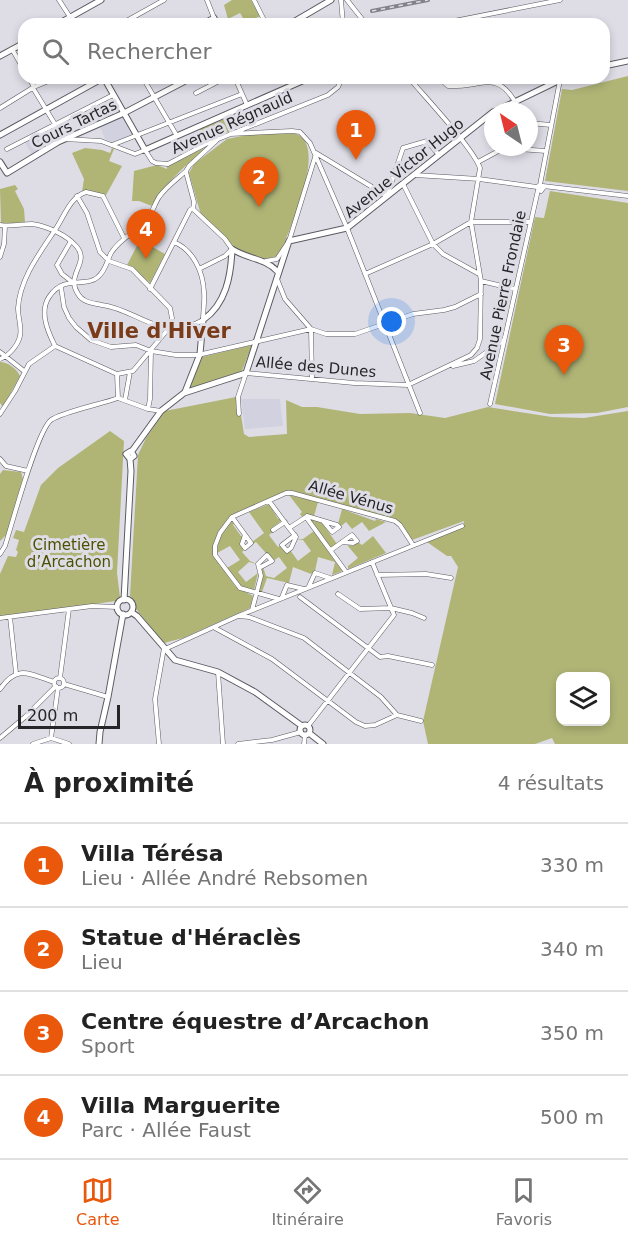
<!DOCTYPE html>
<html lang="fr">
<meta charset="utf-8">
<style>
:root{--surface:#fff;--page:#f2f2f2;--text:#222;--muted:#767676;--line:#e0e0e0;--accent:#ea580c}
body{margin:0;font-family:"DejaVu Sans",sans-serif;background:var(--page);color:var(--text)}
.controls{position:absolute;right:18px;bottom:18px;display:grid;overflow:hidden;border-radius:12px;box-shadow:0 3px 9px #0003}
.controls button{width:54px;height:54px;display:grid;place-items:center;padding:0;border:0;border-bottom:2px solid var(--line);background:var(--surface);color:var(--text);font:30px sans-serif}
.compass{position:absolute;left:484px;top:102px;width:54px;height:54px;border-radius:50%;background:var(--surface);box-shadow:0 3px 9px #0003;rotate:325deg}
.scale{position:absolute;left:18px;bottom:15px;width:102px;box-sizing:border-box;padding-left:6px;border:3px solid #262629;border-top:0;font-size:16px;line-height:21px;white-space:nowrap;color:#262629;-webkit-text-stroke:4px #dedde6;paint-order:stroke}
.you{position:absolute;left:392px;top:322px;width:21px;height:21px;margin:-15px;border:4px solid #fff;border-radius:50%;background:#1a73e8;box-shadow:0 0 0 9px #1a73e833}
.badge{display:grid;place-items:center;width:39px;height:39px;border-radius:50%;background:var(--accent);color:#fff;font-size:20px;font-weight:700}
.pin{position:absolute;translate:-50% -50px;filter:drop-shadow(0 2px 3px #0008)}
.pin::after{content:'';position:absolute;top:32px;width:21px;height:18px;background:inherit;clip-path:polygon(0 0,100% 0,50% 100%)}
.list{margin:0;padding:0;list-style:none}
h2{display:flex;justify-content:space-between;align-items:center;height:78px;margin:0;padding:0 24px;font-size:26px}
h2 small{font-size:20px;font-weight:400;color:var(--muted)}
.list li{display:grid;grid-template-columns:39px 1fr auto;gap:18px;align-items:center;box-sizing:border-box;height:84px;padding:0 24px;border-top:2px solid var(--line)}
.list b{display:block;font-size:22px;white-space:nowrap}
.list p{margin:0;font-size:20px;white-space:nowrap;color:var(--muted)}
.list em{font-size:20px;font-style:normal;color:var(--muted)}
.icon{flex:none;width:33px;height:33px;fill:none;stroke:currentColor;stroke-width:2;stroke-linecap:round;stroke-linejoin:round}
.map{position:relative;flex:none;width:628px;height:744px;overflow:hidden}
.search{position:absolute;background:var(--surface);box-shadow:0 3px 9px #0003;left:18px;right:18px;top:18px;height:66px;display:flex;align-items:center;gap:15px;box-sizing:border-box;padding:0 21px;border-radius:18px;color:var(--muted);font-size:22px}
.sheet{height:414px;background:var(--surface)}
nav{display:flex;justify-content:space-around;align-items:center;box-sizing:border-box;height:84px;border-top:2px solid var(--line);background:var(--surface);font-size:16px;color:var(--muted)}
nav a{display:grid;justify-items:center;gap:3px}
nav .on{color:var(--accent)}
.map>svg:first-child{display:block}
.built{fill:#d2d1e0}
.green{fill:#b0b576;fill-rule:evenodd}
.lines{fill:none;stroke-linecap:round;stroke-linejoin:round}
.street-casing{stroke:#5b5a62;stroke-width:5}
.secondary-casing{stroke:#5b5a62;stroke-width:7}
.street{stroke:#fff;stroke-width:4}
.secondary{stroke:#fff;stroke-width:5}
.rail-casing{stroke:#828288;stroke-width:4}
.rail{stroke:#dedde6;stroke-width:1.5;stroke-dasharray:4.5;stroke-linecap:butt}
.labels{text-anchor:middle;stroke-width:6;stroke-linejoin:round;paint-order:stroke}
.street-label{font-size:15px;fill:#262629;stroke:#dedde6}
.park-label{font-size:15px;fill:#4e5102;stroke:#dedde6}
.district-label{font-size:21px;font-weight:bold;fill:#7a3b18;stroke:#dedde6}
</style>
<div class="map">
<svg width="628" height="744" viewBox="0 0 628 744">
<rect width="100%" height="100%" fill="#dedde6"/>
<!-- built -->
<path class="built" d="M122 117 132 135 112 142 105 139 100 127Z
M55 126 61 137 32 155 24 141Z
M241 399H280L283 426 245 429Z"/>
<!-- green -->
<path class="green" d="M232 0H251L260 16 246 23 240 13 228 19 224 5Z
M628 76V191L545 181 562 89 572 90Z
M227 118 233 130 205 142 200 129Z
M293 133C330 141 291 224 283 247L278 256 264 259 239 251 201 215 189 173 194 164 227 139 247 135Z
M213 144C190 160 166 182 152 206L139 201H132L134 171 157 165 167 169V166Z
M85 148 102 150 110 153 112 148 114 149 109 161 122 166 105 197 94 191 82 192 84 179 72 153Z
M15 185 18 189 15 191 24 209 25 222 1 224 0 189Z
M550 191 628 203V407L597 413 550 414 495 404 535 217 544 218Z
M140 240 165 254 150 283 127 265Z
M252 345 242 371 190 388 202 357Z
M0 362C8 362 17 369 20 376L3 407 0 403Z
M236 397 237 415H241L244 434 249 437 287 434 286 400 302 407H317L360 414 410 413 445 418 488 407 552 417 584 418 628 411V744H555L552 738 535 744H428L423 721 458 567 451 556H447L427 542 463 526 464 521 412 540 396 520 289 490 232 515 218 532 214 543V556L235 586 253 596 250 608 183 638 164 643 136 609 135 603 130 596 138 455 146 438 165 411ZM560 676H606V722H560Z
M110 431 124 441 117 573 120 597 116 601 0 617V574L8 556 16 557 18 552 16 550 19 540 13 538 16 530 24 532 41 485 58 468Z
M3 470 21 472 23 479 6 535 0 541V474Z
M289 495 318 502 314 516 307 515 302 517 300 514 302 512Z
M269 504 278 519 280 518 281 521 272 528 274 531 269 535 278 547 281 545 287 552 290 550 298 561 311 551 303 540 296 539H303L314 531 342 571 332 575 335 562 318 557 315 571 311 574 293 567 289 583 267 578 262 592H260L261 568 263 567 266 576 274 578 287 568 279 557 273 561 256 542 253 544 252 542 264 533 249 512Z
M342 509 375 521 376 519 386 522 369 531 362 522 352 529 346 522 340 527 338 524Z
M310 519 322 523 337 544 331 548Z
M231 521 234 523 233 525 241 536H244L241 544 245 549 242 552 250 561 257 564 249 562 238 572 246 582 258 573 254 590 241 586 227 568 240 560 230 546 217 553 219 539Z
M373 536 386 553 348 569V566L358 558 347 545 353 546 358 542 362 545Z"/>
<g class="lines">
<!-- street casing -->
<g class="street-casing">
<path id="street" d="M59 0 70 17
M207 0 214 18
M254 0 266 24
M341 0 343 24
M347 0 366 24
M121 24 164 0
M439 24 560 0
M12 49 24 70
M29 78 34 87
M143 78 177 136
M235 78 247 105
M439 78 448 86C484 88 498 66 520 111
M33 88 64 139 101 141 135 154 145 150 152 161 156 163 168 164 206 144 328 95 338 87 342 78
M196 93 225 78
M0 108 34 87 56 78
M529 123 551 125
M230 134 292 131 300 132 310 143 347 228 420 413
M112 145 242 94
M7 149 113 95
M316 153 387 196 403 148 427 141 439 155
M478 162 504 148 546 151
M186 172 194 202 193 209 225 239 232 249 225 256 199 269
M415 175 479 179 537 187
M403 184 433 244 443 254 479 274
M540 185 544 187 541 191 537 187 540 185 560 80
M543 186 628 196
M77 196 87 213 100 252 109 261 132 269 170 308 172 318 169 328 133 371 117 374
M0 225C11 227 21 224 32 224 47 226 67 235 77 247 90 263 65 275 78 294 83 303 94 303 102 305 127 308 148 327 172 328 182 329 194 325 203 320 203 311 205 301 204 292 203 271 193 250 174 242
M71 241 57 265 62 274 71 281
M0 257 4 244 5 226
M266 261 277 259 289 241 316 154
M365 274 433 244 471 222H531
M277 279 285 299 311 329 326 334H355L413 314 444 310 455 307 481 294
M481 281 515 289
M61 287 64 307 69 318 76 327 91 340 111 347 136 345 151 351 176 355H198L311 329
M150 289 190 210 193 208
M311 329 312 379
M55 346C48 332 39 312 49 297 64 274 86 288 98 277 106 270 107 261 111 253 120 238 138 231 148 218 153 211 155 203 159 197 166 187 177 179 186 171L189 166 216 141
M55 346 117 374
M0 352 24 371
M0 359C9 356 18 345 20 336 22 327 18 318 18 308 20 279 39 254 55 230 64 217 70 197 86 192L103 196 124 238
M453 366 474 361 504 340
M117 374 118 398
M118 398 148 409 161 411
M125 400 130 372
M490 404 538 190
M148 409 150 399 151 351
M0 414 15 391 29 364 55 346
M239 414 238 397 246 373 354 383 408 385 471 355 477 348 480 339 481 281 471 222 480 168C473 148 425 97 409 78
M0 459 6 466 28 471
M269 501 289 528 306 517 346 572
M307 516 337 525 339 527 332 532 323 521
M232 517 251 543 245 548 242 544 245 535
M289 528 296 537 291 548 287 551 282 545 295 535
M273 530 285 522
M331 550 352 535 357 541 353 543 342 542
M0 554 5 546C12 524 37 431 51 420 62 412 102 404 118 398
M377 575 426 574 451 578
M309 586 315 573 330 578
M338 594 360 609 391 608 412 613 424 618
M282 597 287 585 304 589
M300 597 380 657 388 656 432 665
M279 599 240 588 215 555V546L220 533 232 517 286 493H292L395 521 400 525 413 545
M252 610 261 576 258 564 267 555 272 561 259 568
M239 616 249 617 304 638 381 697 397 715
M10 617 16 673
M0 618 92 606 117 607
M215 628 272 659 356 722 365 726 375 725 397 715 421 721
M165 649 238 616 462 526
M218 672 223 744
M54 683a5 5 0 1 1 10 0a5 5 0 1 1-10 0Z
M60 678 69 609
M64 684 108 697
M0 689C18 664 29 674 54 682
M308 726 394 615 372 562
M0 738 25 717 56 686
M51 738 58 688
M33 744 51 738 69 744
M159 744 155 699 164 648
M238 744 272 740 301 732
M304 744 305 735"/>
</g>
<!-- secondary casing -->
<g class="secondary-casing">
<path id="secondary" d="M58 24 101 0
M203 24 214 18 217 24
M290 24 331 0
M0 56 24 43
M604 66 628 61
M104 78 145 150 309 78
M496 111 564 78
M0 135 103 78
M0 162 7 173 58 142 124 113 191 78
M232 249C247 259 265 258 277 271
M185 392 200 354 203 320C226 304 231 276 232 249
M132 451 161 411 184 393 246 373 289 241 347 228 493 112
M117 607a8 8 0 1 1 16 0a8 8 0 1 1-16 0Z
M124 600 131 471 130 459 126 454 131 451 134 456 130 459
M131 612 137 616 175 660 218 672 255 692 302 726
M300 730a5 5 0 1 1 10 0a5 5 0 1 1-10 0Z
M309 733 323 744
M99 744 100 732 108 697 123 614"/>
</g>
<!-- street -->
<use href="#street" class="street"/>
<!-- secondary -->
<use href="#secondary" class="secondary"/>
<!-- rail casing -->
<g class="rail-casing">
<path id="rail" d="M372 11 428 0"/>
</g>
<!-- rail -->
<use href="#rail" class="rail"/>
</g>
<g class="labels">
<!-- street labels -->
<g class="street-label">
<text transform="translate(232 123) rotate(-24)" y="5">Avenue Régnauld</text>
<text transform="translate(74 124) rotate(-26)" y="5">Cours Tartas</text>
<text transform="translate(404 168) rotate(-39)" y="5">Avenue Victor Hugo</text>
<text transform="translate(503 295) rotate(-78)" y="5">Avenue Pierre Frondaie</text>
<text transform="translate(316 367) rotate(5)" y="5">Allée des Dunes</text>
<text transform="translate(351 497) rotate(16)" y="5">Allée Vénus</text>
</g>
<!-- park labels -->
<g class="park-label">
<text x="69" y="550">Cimetière<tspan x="69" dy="17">d’Arcachon</tspan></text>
</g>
<!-- district labels -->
<g class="district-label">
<text x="159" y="338">Ville d'Hiver</text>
</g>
</g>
</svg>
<div class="controls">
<button><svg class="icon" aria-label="layers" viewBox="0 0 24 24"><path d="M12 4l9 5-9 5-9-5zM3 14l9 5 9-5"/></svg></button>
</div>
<svg class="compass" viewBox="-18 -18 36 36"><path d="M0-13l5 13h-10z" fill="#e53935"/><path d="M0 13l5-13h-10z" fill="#767676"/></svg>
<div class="scale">200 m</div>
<div class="you"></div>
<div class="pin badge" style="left:356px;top:160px">1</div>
<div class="pin badge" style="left:259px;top:207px">2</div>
<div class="pin badge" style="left:564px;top:375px">3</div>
<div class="pin badge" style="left:146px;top:259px">4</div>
<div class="search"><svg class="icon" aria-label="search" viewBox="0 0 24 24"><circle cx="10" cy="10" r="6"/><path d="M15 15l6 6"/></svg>Rechercher</div>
</div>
<section class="sheet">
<h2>À proximité<small>4 résultats</small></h2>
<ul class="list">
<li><span class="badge">1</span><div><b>Villa Térésa</b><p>Lieu · Allée André Rebsomen</p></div><em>330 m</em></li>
<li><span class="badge">2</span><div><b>Statue d'Héraclès</b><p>Lieu</p></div><em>340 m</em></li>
<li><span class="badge">3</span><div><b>Centre équestre d’Arcachon</b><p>Sport</p></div><em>350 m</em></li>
<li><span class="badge">4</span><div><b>Villa Marguerite</b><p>Parc · Allée Faust</p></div><em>500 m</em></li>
</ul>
</section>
<nav>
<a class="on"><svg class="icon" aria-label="map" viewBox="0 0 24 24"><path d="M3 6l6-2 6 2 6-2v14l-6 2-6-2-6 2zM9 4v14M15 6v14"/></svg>Carte</a>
<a><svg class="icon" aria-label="directions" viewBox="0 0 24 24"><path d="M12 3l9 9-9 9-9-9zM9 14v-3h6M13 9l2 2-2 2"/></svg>Itinéraire</a>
<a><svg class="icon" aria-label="saved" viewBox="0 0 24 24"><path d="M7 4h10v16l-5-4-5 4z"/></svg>Favoris</a>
</nav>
